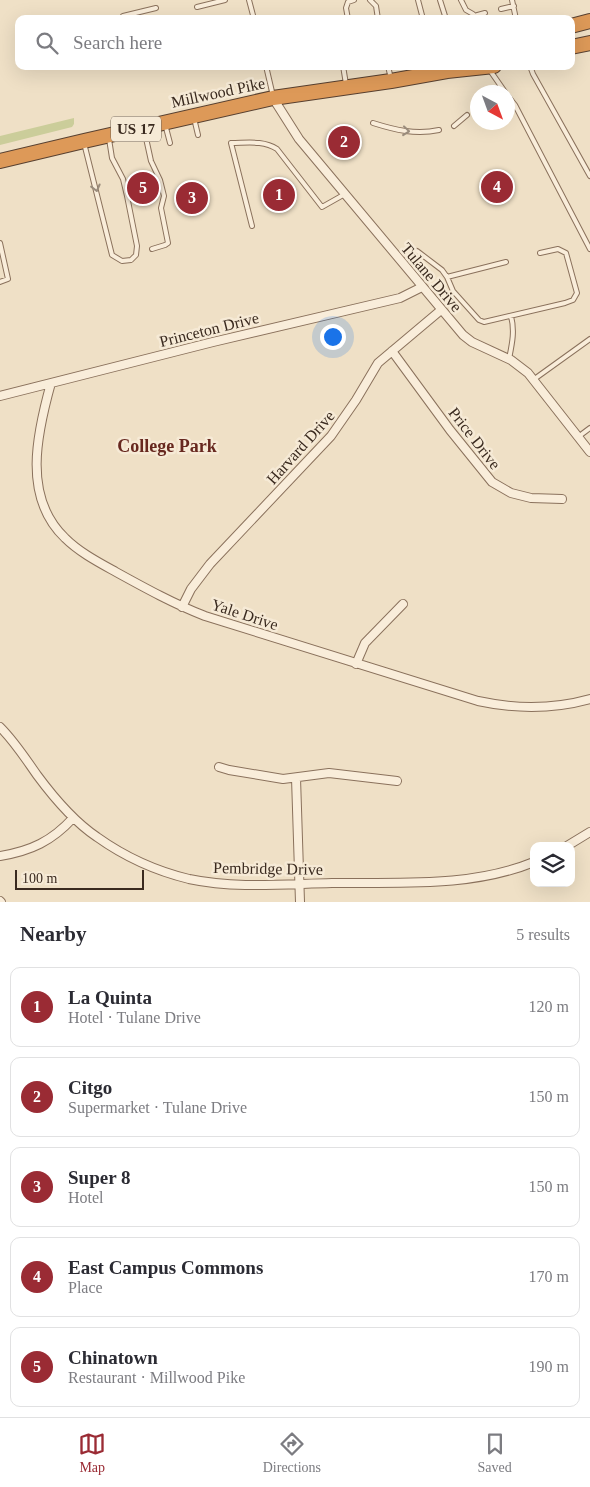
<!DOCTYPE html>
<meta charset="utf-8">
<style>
:root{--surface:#fff;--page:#f2f2f3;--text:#2b2b33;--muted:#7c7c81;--line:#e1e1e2;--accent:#9a2b34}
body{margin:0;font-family:Georgia,serif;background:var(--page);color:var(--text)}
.controls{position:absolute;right:15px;bottom:15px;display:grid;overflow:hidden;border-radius:10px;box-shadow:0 5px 20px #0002}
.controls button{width:45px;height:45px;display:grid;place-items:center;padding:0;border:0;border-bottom:1px solid var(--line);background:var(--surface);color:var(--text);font:25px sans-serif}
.compass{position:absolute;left:470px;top:85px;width:45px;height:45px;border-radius:50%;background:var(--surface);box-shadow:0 5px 20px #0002;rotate:139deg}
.scale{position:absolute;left:15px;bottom:12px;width:129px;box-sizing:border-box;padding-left:5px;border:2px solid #3a2a1f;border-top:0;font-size:14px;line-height:18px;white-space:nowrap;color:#3a2a1f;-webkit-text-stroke:4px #f6ead6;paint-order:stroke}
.you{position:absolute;left:332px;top:336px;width:18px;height:18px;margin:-12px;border:4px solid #fff;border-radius:50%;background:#1a73e8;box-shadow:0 0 0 8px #1a73e833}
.badge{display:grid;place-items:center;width:32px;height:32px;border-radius:50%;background:var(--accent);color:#fff;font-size:16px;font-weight:700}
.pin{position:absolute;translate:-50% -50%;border:2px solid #fff;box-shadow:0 1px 5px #0006}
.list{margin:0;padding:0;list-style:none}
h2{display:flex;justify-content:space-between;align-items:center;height:65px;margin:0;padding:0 20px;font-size:21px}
h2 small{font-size:16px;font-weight:400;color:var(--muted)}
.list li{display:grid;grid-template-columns:32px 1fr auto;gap:15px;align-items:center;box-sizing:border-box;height:80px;margin:0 10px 10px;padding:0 10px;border:1px solid var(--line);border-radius:10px}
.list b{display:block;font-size:19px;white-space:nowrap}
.list p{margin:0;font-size:16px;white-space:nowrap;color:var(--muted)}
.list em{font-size:16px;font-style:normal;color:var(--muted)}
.icon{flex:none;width:28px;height:28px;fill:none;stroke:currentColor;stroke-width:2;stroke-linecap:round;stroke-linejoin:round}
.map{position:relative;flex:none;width:590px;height:902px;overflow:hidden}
.search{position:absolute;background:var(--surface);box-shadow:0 5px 20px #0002;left:15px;right:15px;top:15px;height:55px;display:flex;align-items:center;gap:12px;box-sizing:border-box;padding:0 18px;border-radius:10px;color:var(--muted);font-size:19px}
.sheet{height:515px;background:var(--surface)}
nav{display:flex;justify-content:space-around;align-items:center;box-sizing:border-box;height:70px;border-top:1px solid var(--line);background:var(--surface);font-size:14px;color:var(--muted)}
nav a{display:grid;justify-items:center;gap:2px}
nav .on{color:var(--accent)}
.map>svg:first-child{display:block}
.green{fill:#cbcd9a}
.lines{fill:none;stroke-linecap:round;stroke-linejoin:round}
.lane-casing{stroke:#8a715c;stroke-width:6}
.street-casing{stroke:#8a715c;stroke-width:10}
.highway-casing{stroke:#584030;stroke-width:16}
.lane{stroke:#f9edda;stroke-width:4}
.street{stroke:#f9edda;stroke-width:8}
.highway{stroke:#dd9958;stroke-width:14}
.oneway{stroke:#9a8c7c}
.labels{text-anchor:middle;stroke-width:5;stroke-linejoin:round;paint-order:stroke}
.shield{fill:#f6ead6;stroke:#726456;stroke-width:1}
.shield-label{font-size:15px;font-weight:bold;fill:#3a2a1f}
.street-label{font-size:16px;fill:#3a2a1f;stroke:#f6ead6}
.neighbourhood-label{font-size:18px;font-weight:bold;fill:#67281f;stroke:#f6ead6}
</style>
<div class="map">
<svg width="590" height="902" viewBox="0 0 590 902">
<rect width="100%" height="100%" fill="#efe0c6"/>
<!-- green -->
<path class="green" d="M74 118V124L72 127 0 145V136Z"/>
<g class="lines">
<!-- lane casing -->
<g class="lane-casing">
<path id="lane" d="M249 0 254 19
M370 0 376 6 378 19
M418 0 423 19
M440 0 446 19
M461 0 466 10 473 14 475 19
M512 0 516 19
M197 7 225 0
M501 9 514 6
M123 16 156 8
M474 16 485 13
M348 19 346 8 348 2 354 0
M266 66 273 96
M343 66 346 84
M388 66 391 79
M530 66 533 74 590 176
M489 69 505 92
M508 96 515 105 590 249
M194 118 198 135
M373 123C395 130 416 135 439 130
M165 124 170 143
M454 126 467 115
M144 129 151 161 160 180 164 196 161 208 168 243 165 245 152 249
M84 143 112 255 122 261 131 260 136 255 137 246 127 196 123 179 112 158 109 139
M252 226 231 143C247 143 263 140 277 149L322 207 345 194
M0 243 8 279 0 282
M417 251 442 270 447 277 453 291 479 320 484 322 565 303 573 300 577 293 566 253 558 249 540 253
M447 277 506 262
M509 359C512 344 515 331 511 316
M533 380 590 339
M578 437 590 428"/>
</g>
<!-- street casing -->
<g class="street-casing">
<path id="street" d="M273 98 299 139 463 335 472 342 511 360 528 373 590 452
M392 351 450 430 492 482 511 493 531 498 562 499
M51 383C37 433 22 497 65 538 79 552 98 562 116 572 145 588 174 604 205 616L478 701C515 709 554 709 590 699
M0 396 213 342 400 298 422 287
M182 607 191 589 210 564 331 436 356 400 378 363 441 310
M356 664 365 643 403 604
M0 727C15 742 25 758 37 775 54 798 73 821 97 837 125 857 156 871 189 879 236 889 285 884 332 883 399 882 470 888 534 862
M219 767 229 770 283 779 329 773 397 781
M296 778 300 902
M567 846 590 832
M0 856C31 851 52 841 73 818
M0 901 1 902"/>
</g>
<!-- highway casing -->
<g class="highway-casing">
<path id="highway" d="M571 26 590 21
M571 47 590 43
M0 161 84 141 273 98 391 81 447 71 494 66"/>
</g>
<!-- lane -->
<use href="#lane" class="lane"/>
<!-- street -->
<use href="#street" class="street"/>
<!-- highway -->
<use href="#highway" class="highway"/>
</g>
<!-- one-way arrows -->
<defs><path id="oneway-chevron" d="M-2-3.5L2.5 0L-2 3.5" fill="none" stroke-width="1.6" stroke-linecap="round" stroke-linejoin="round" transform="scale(1.25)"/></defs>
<g class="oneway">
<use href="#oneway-chevron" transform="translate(406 131) rotate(6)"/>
<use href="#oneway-chevron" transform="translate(96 188) rotate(76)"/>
</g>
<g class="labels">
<!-- shield labels -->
<rect class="shield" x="111" y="116.5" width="50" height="25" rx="4"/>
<g class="shield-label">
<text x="136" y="134">US 17</text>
</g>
<!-- street labels -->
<g class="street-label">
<text transform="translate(218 92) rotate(-12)" y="6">Millwood Pike</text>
<text transform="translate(432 277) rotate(50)" y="6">Tulane Drive</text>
<text transform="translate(209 329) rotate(-14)" y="6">Princeton Drive</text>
<text transform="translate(475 438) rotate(52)" y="6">Price Drive</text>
<text transform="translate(300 447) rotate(-48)" y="6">Harvard Drive</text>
<text transform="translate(245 614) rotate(18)" y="6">Yale Drive</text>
<text transform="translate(268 868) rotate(1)" y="6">Pembridge Drive</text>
</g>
<!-- neighbourhood labels -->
<g class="neighbourhood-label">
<text x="167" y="452">College Park</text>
</g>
</g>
</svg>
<div class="controls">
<button><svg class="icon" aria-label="layers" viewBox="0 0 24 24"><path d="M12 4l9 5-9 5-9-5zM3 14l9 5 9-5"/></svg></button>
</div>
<svg class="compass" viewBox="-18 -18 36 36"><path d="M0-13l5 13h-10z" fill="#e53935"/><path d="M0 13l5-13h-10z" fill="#7c7c81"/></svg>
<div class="scale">100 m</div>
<div class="you"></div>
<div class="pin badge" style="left:279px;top:195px">1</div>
<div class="pin badge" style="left:344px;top:142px">2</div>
<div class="pin badge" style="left:192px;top:198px">3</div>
<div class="pin badge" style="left:497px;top:187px">4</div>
<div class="pin badge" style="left:143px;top:188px">5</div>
<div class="search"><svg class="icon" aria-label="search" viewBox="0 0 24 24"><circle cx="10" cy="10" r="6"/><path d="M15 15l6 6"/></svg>Search here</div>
</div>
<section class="sheet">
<h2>Nearby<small>5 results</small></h2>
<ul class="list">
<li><span class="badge">1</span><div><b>La Quinta</b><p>Hotel · Tulane Drive</p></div><em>120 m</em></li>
<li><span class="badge">2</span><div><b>Citgo</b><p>Supermarket · Tulane Drive</p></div><em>150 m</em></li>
<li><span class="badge">3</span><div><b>Super 8</b><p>Hotel</p></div><em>150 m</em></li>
<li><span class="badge">4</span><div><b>East Campus Commons</b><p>Place</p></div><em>170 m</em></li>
<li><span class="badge">5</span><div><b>Chinatown</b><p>Restaurant · Millwood Pike</p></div><em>190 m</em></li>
</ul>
</section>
<nav>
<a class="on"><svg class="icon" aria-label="map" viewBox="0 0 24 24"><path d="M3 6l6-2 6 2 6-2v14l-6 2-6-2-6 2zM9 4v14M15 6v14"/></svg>Map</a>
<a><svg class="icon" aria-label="directions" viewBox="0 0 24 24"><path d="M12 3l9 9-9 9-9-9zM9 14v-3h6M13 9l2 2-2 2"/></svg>Directions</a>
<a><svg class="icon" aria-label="saved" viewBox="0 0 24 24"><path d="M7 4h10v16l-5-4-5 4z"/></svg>Saved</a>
</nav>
